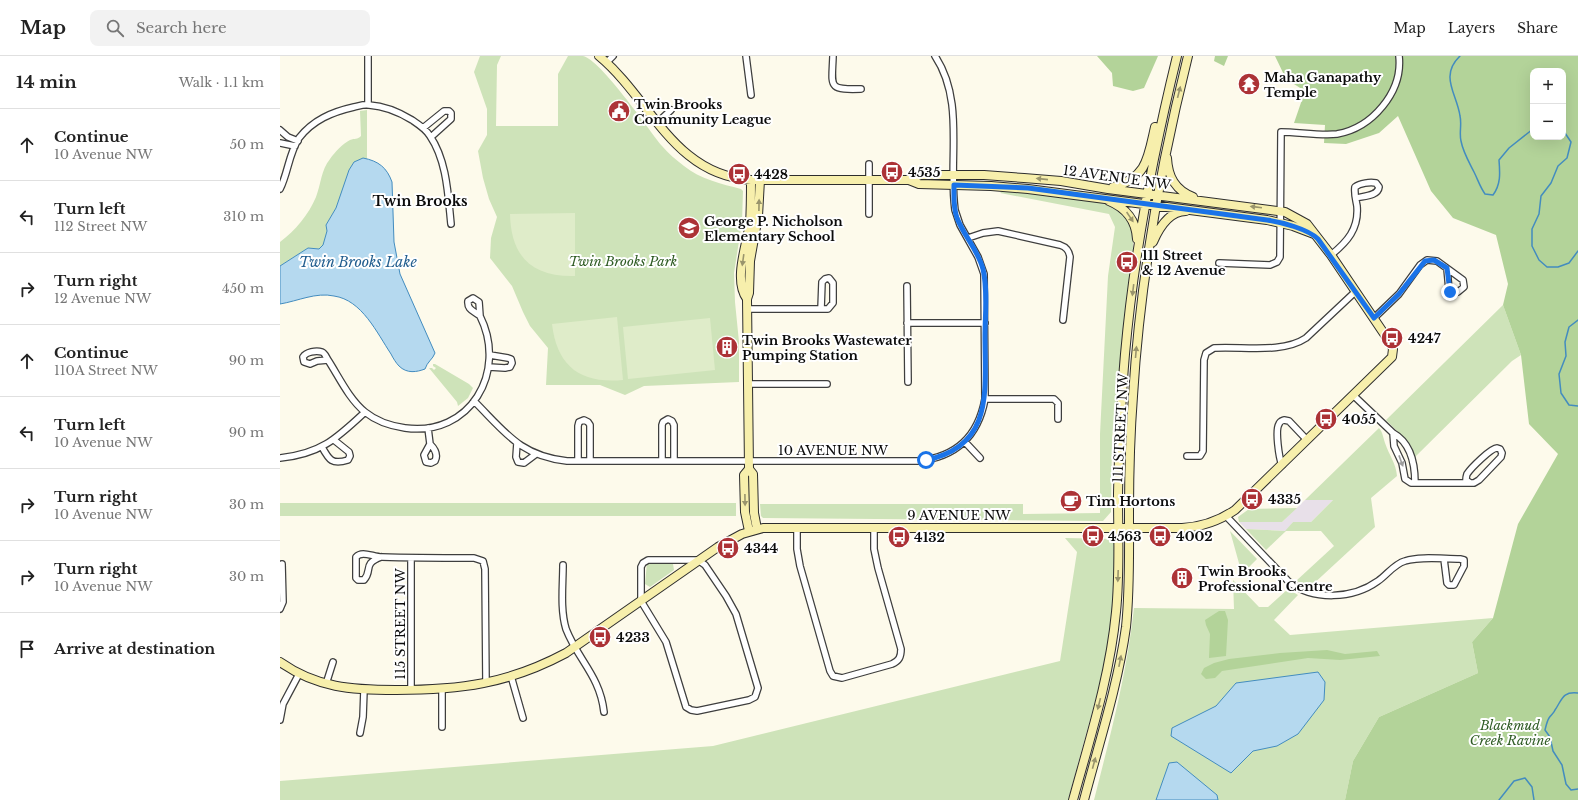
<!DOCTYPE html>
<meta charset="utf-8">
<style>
:root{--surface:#fff;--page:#f2f2f2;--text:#222;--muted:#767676;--line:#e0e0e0}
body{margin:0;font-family:"Libre Baskerville",serif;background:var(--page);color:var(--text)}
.controls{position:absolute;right:12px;top:12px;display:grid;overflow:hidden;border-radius:8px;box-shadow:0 4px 16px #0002}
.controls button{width:36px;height:36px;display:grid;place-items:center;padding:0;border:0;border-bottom:1px solid var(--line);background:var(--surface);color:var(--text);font:20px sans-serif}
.stop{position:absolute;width:12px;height:12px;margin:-9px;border:3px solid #1a73e8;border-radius:50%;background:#fff}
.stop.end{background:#1a73e8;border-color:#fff;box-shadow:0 1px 4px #0008}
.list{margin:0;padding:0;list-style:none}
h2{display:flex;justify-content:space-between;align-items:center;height:52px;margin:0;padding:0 16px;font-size:17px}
h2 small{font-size:13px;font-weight:400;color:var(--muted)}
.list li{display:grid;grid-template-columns:26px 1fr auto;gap:12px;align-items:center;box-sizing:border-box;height:72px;padding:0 16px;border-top:1px solid var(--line)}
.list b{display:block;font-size:15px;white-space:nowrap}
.list p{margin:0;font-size:13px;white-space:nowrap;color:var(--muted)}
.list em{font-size:13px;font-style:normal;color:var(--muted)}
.icon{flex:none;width:22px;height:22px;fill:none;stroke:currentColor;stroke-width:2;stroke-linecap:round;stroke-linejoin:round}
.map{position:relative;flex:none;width:1298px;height:744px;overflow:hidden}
header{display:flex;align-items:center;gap:24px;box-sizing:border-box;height:56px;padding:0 20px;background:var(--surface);border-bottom:1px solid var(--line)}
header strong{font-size:19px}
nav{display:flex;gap:22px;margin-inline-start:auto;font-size:14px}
.search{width:280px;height:36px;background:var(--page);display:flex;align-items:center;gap:10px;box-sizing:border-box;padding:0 14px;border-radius:8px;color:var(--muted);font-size:15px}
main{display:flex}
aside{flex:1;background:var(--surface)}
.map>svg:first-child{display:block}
.industrial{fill:#e8e0e9}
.green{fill:#cee3b9}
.forest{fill:#b3d399;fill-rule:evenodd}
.pitch{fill:#dfecc9}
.water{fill:#b5d9ef;stroke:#438cbf}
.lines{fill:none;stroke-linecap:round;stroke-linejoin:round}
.stream{stroke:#438cbf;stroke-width:1.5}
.street-casing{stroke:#3e3e3e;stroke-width:8}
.secondary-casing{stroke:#2d2d2d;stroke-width:10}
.street{stroke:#fff;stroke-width:5.5}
.secondary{stroke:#f7efac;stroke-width:8}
.oneway{fill:#99946c}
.oneway2{fill:#9d9d9d}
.route{stroke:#1a73e8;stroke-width:5}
.labels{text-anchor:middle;stroke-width:4;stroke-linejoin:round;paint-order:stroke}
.poi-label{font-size:13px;font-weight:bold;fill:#0b0b0b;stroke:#fff;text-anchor:start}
.street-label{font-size:13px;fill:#0b0b0b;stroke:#fff}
.park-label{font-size:13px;font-style:italic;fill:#2e5b23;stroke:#fff}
.neighbourhood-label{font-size:14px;font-weight:bold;fill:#0b0b0b;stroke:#fff}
.water-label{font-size:14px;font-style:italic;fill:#225e8f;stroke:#fff}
</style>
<header>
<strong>Map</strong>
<div class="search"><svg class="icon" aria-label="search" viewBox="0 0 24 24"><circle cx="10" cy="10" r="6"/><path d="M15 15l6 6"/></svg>Search here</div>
<nav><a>Map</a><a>Layers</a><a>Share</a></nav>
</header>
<main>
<aside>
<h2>14 min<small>Walk · 1.1 km</small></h2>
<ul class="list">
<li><svg class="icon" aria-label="ahead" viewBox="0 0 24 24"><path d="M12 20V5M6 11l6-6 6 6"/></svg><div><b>Continue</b><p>10 Avenue NW</p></div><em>50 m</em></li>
<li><svg class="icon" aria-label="left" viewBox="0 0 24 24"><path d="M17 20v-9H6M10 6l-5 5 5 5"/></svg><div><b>Turn left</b><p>112 Street NW</p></div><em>310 m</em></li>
<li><svg class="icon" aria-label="right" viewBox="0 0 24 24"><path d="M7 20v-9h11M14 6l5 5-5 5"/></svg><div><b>Turn right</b><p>12 Avenue NW</p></div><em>450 m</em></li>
<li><svg class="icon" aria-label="ahead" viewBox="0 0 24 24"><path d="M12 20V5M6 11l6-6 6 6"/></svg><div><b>Continue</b><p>110A Street NW</p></div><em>90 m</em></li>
<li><svg class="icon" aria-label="left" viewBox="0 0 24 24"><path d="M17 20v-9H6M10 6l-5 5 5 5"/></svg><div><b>Turn left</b><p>10 Avenue NW</p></div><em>90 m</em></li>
<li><svg class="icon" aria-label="right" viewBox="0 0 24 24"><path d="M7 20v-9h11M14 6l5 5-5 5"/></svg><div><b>Turn right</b><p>10 Avenue NW</p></div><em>30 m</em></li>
<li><svg class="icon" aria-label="right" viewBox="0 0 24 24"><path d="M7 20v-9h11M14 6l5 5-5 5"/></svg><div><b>Turn right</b><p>10 Avenue NW</p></div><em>30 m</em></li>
<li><svg class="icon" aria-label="arrive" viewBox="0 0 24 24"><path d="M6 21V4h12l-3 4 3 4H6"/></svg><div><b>Arrive at destination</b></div></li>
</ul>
</aside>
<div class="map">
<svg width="1298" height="744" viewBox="0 0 1298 744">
<rect width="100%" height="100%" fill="#fdfaeb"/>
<!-- industrial -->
<path class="industrial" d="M1025 444H1053L1031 466H1013L1006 475 966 473 959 466H1002Z"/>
<!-- green -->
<path class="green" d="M200 0H221L217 9 216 70H278V18L288 0C292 0 298 0 303 0 321 4 368 73 382 90 388 97 396 104 404 110 420 123 442 128 461 133L463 135 462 166 454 217 455 246 459 286V326L364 330 345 339 320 329H266L268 292 250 270 243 256 232 230 210 202 211 182 217 161 209 143 203 122 198 95 207 79V53L194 16Z
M87 54V103L83 102 63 134 56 152 46 169 47 175 43 190 39 193 28 192 0 210V186C15 175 29 158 36 141 41 128 41 114 50 103 55 96 62 88 70 84 75 82 77 84 81 80L80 55Z
M725 133 811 144 839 152 848 162 853 175V194L832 382 831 456 823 465 483 462 481 460 480 448H743V458L820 457V378L828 220 835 171 829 158 720 137Z
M1223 249 1241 299 1232 305 1135 401 1123 381 1106 364Z
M153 308H155L189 328 193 332 188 342 178 350 177 346 149 312H152L154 314 156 312 153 310Z
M1099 372C1103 377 1103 381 1105 387 1109 399 1116 407 1117 420L1091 442 1095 471 1030 531 1016 525 1054 490 1041 475H1006L986 494 966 473 1005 475 1013 466H1031L1053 444H1025Z
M0 447H456V460H0Z
M1017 452 1002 466H959L958 461 969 453Z
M950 475 977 503 962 518Z
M785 482 836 483 832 557 825 609 788 744H0V725L433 690 780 605 797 496Z
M367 506 393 508 394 514 370 531 365 528Z
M953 524 979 551H988L1008 533 1018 539 994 564 1010 579 1213 562 1192 586 1198 617 1099 661 1073 705 1065 744H814C830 681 847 617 854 552L954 553Z"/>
<!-- forest -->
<path class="forest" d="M817 0H878L864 32 853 35 833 30 832 17Z
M935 0H948L944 10 934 5Z
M995 0H1298V744H1065L1073 705 1099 661 1198 617 1192 586 1213 562 1238 468 1278 398 1249 368 1241 299 1223 249 1228 228 1216 179 1173 162 1151 135 1118 60 1099 77 1066 88 1044 87 1045 69 1014 67 1025 35 1006 23ZM1253 15H1283V81H1253Z
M939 555H945L948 564 946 600 929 602 930 578 926 569 925 564Z
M1047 594 1065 598 1097 595 1100 600 1060 604 1028 602 942 615 935 622 926 623 921 618 924 612 934 607 949 603 1000 597Z"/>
<!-- pitch -->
<path class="pitch" d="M295 157V220C252 221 231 201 230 158Z
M337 261 343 324C300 328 277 310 272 268Z
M430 262 435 314 348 323 343 271Z"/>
<!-- water -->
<path class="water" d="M83 102C99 105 107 112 112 126L114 186 120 218 155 297C153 303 147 306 145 313 137 316 127 318 119 310 116 307 113 302 111 298 97 277 82 244 54 240 36 236 18 245 0 248V210L28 192 39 193 43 189 47 175 46 169 56 152 69 114 74 106Z
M1038 616 1045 626 1044 644 1018 678 997 690 973 695 951 717 891 680 892 672 936 650 956 627Z
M897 706 937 739 938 744H876L889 707Z"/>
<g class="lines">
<!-- stream -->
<path class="stream" d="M1180 0C1159 20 1177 38 1180 60 1182 68 1179 77 1181 85 1183 96 1189 106 1194 116 1198 124 1200 131 1205 138L1213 139C1221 128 1220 117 1219 104L1229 92 1253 73
M1283 74 1291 86 1287 102 1278 110 1271 127 1261 140 1259 158 1252 173V190L1259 204 1267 211H1278L1289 207 1298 195
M1298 264 1289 271 1285 286 1286 300 1279 318 1281 337 1289 349 1298 350
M1298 637C1282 635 1282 644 1275 654 1274 657 1271 659 1269 662 1267 665 1266 670 1265 674L1270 681 1273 695 1282 709 1286 728 1291 734 1298 733
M1219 744 1234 725 1245 722 1252 731 1254 744"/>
<!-- street casing -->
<g class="street-casing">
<path id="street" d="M466 0 471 39
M553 0C552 31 547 34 581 33
M327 6 333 0
M88 49V0
M377 67 391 54
M143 72 164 55H169L171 57V63L151 81
M0 74 8 81 18 85
M0 87 15 90
M589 108V158
M0 133C8 117 9 97 19 82 33 64 52 56 74 51 79 50 84 48 89 49 104 50 119 56 132 64 138 68 146 73 150 80 167 105 168 139 171 168
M688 182 703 177 718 175 780 189C786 191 789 194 790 201L783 264
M1051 199C1067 186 1079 173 1077 150 1076 144 1074 138 1075 131 1080 127 1090 126 1096 127L1099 131C1098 140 1084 140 1076 142
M939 207 990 209 997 206 1000 201 1001 76C1018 76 1041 80 1057 78 1092 72 1123 36 1119 0
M627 230 628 326
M193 242 199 246 200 260C194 255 187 254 188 245Z
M467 253H548L553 247V227L549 222 545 223 542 226 541 253
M1094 262 1119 238 1140 209 1147 204 1157 205 1183 224 1184 231 1178 236 1171 237 1169 234 1167 213
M627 267H705
M48 304C46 301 45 297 42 296 36 294 26 296 23 301L24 306 30 308 37 305 48 304C59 321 69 343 85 356 96 365 111 370 125 372 190 381 228 316 200 260
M209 311 225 312 230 311 232 307 231 303 228 302 210 299
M469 328H547
M1073 339 1113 377C1131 387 1135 408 1135 427
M705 343H774L778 347V363
M194 345C225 376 240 400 287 405H638C676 401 698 381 705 343L704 218 698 201 680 169 675 154C668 103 685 45 655 0
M148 372 150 388
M1113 377 1114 390 1122 407 1125 423 1131 427H1194L1199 424 1221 401 1222 397 1220 393 1217 392C1211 392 1191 412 1187 418 1186 421 1186 421 1186 424L1189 426
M685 386 700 402
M237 387 236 401 238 406 244 407 256 398
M150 388C155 393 158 399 155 405L151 407 146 406 144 399Z
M42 391C49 404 52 409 68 404L70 400 69 396 54 384
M907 400H920L923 395 924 304 926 297 934 292C962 290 1002 298 1026 282L1075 236
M0 402C41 398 57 382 85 356
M298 405V370L299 366 304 364 308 366 310 369V405
M382 405V369L383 366 388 363 392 365 394 369V405
M1002 409C999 402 995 374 999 368 1000 365 1001 365 1004 364L1009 365 1027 384
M946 460 1009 526C1034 545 1073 543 1098 525 1107 519 1114 508 1125 505 1140 500 1163 503 1180 503L1184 504V510L1174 529H1169L1167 527 1164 503
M517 471V493L520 510 550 615 553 620 562 622 612 608C619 605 621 601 621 593L598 512 594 493V471
M101 501C82 508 93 514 84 524H78L76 522V501C82 494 93 501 102 501 132 502 163 502 194 502L203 505 205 513 206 627
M131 502V634
M368 504H418L425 509 446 540 456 558 478 632 475 641 469 644 417 655 411 654 406 651 386 586 361 545V511L363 507Z
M283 509C283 529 280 553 286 573 298 604 320 620 324 656
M0 553 3 546 2 508
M231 620 243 662
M46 628 53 606
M162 633V671
M0 664 3 648 19 618
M80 677 83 661 84 634"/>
</g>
<!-- secondary casing -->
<g class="secondary-casing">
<path id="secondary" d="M887 102C888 121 895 134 913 141
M629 124 639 128 711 130 748 133 987 164 1013 170 1034 178
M833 131C867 122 868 102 875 71
M829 145C846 152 856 164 857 183
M873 186C879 172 889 155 906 155
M467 243C453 224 467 188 470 167 471 153 471 138 471 124
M469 413 464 419 465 456 469 475
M477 473 474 457 473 418 469 413 467 243 469 237 470 205 478 160 480 124
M0 606C37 632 72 634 116 634 180 634 228 628 286 597L438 491 462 478 483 472H902C921 471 939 465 955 454L1112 301 1113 293 1111 288 1051 199 1027 168 1005 156 828 133 781 125 744 122 704 119H640L629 124H471C393 119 371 43 319 0
M793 744C810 682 830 620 836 556 840 517 838 478 838 438 839 392 841 345 845 298 854 197 873 98 897 0
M804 744C819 687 838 629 846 571 850 533 849 495 849 457 849 418 850 379 853 340 860 225 880 112 908 0"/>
</g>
<!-- street -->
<use href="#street" class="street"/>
<!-- secondary -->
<use href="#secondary" class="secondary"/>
</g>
<!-- one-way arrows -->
<defs><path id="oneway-solid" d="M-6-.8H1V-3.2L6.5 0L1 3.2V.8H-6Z"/></defs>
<g class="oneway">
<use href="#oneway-solid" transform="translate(899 36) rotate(-76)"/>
<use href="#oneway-solid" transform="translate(762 123) rotate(-174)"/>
<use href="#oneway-solid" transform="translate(479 149) rotate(-89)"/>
<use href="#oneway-solid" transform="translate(976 151) rotate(-173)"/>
<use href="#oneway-solid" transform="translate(850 161) rotate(56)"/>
<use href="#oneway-solid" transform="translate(463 204) rotate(98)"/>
<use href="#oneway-solid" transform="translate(853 234) rotate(97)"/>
<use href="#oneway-solid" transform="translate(856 296) rotate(-85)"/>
<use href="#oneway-solid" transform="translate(465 444) rotate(89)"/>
<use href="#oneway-solid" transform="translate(838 520) rotate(92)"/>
<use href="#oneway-solid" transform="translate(840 605) rotate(-79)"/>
<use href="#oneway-solid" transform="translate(819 648) rotate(104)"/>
<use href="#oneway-solid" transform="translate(814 707) rotate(-75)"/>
</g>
<use class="oneway2" href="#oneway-solid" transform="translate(1121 405) rotate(70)"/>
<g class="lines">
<!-- route -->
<path class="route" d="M646 404C714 390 705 335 705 280 705 259 708 234 703 213 698 194 684 180 677 162 673 151 674 140 674 129L748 132 987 164C1001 166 1028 173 1038 183L1094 262 1119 238 1145 205 1154 204 1167 212 1170 236"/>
</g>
<!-- icons -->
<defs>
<g id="temple-disc" transform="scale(1.15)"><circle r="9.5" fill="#ac3236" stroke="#fff"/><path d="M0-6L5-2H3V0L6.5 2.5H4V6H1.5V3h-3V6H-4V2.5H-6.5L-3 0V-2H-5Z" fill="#fff"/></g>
<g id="civic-disc" transform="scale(1.15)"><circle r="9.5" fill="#ac3236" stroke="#fff"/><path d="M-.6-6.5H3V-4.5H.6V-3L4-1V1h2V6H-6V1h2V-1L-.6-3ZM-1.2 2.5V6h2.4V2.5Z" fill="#fff"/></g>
<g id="bus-disc" transform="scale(1.15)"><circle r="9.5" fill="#ac3236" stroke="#fff"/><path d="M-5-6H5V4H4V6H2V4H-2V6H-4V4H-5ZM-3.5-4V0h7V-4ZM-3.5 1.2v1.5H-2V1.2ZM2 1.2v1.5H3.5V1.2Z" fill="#fff"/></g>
<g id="school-disc" transform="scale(1.15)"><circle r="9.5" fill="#ac3236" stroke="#fff"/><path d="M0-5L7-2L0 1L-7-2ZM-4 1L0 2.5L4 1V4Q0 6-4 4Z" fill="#fff"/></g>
<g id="building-disc" transform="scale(1.15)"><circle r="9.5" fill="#ac3236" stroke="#fff"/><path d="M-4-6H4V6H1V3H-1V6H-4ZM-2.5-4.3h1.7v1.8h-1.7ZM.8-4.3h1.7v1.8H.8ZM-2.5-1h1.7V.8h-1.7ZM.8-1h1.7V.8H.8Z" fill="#fff"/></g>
<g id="cafe-disc" transform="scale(1.15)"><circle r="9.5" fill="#ac3236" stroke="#fff"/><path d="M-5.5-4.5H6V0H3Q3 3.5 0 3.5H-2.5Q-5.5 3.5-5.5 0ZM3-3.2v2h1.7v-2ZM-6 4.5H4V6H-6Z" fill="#fff"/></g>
</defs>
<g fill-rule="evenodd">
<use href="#temple-disc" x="969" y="28"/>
<use href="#civic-disc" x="339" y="55"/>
<use href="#bus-disc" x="612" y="116"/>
<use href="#bus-disc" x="459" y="118"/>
<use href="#school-disc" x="409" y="172"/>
<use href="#bus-disc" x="847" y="206"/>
<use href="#bus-disc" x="1112" y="282"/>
<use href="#building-disc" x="447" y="291"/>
<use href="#bus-disc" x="1046" y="363"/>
<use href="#bus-disc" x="972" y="443"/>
<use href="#cafe-disc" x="791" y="445"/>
<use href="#bus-disc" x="813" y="480"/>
<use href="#bus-disc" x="880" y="480"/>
<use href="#bus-disc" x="619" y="481"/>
<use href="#bus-disc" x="448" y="492"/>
<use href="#building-disc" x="902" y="522"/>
<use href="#bus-disc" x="320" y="581"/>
</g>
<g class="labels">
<!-- poi labels -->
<g class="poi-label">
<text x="984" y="26">Maha Ganapathy<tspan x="984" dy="15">Temple</tspan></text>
<text x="354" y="53">Twin Brooks<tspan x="354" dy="15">Community League</tspan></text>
<text x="628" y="121">4535</text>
<text x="474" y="123">4428</text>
<text x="424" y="170">George P. Nicholson<tspan x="424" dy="15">Elementary School</tspan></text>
<text x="862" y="204">111 Street<tspan x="862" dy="15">&amp; 12 Avenue</tspan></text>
<text x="1128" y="287">4247</text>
<text x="462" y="289">Twin Brooks Wastewater<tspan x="462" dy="15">Pumping Station</tspan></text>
<text x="1062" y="368">4055</text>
<text x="988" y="448">4335</text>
<text x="806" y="450">Tim Hortons</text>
<text x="828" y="485">4563</text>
<text x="896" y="485">4002</text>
<text x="634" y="486">4132</text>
<text x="464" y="497">4344</text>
<text x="918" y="520">Twin Brooks<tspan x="918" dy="15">Professional Centre</tspan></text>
<text x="336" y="586">4233</text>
</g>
<!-- street labels -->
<g class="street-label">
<text transform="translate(837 121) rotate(8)" y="5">12 AVENUE NW</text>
<text transform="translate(840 372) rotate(-87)" y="5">111 STREET NW</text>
<text x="553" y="399">10 AVENUE NW</text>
<text x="679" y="464">9 AVENUE NW</text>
<text transform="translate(120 568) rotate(-90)" y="5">115 STREET NW</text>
</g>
<!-- park labels -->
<g class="park-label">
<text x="343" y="210">Twin Brooks Park</text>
<text x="1230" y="674">Blackmud<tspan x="1230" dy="15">Creek Ravine</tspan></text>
</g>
<!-- neighbourhood labels -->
<g class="neighbourhood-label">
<text x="140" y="150">Twin Brooks</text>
</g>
<!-- water labels -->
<g class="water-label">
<text x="78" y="211">Twin Brooks Lake</text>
</g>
</g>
</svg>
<div class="controls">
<button>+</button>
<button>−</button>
</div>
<div class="stop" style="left:646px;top:404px"></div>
<div class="stop end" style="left:1170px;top:236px"></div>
</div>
</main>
